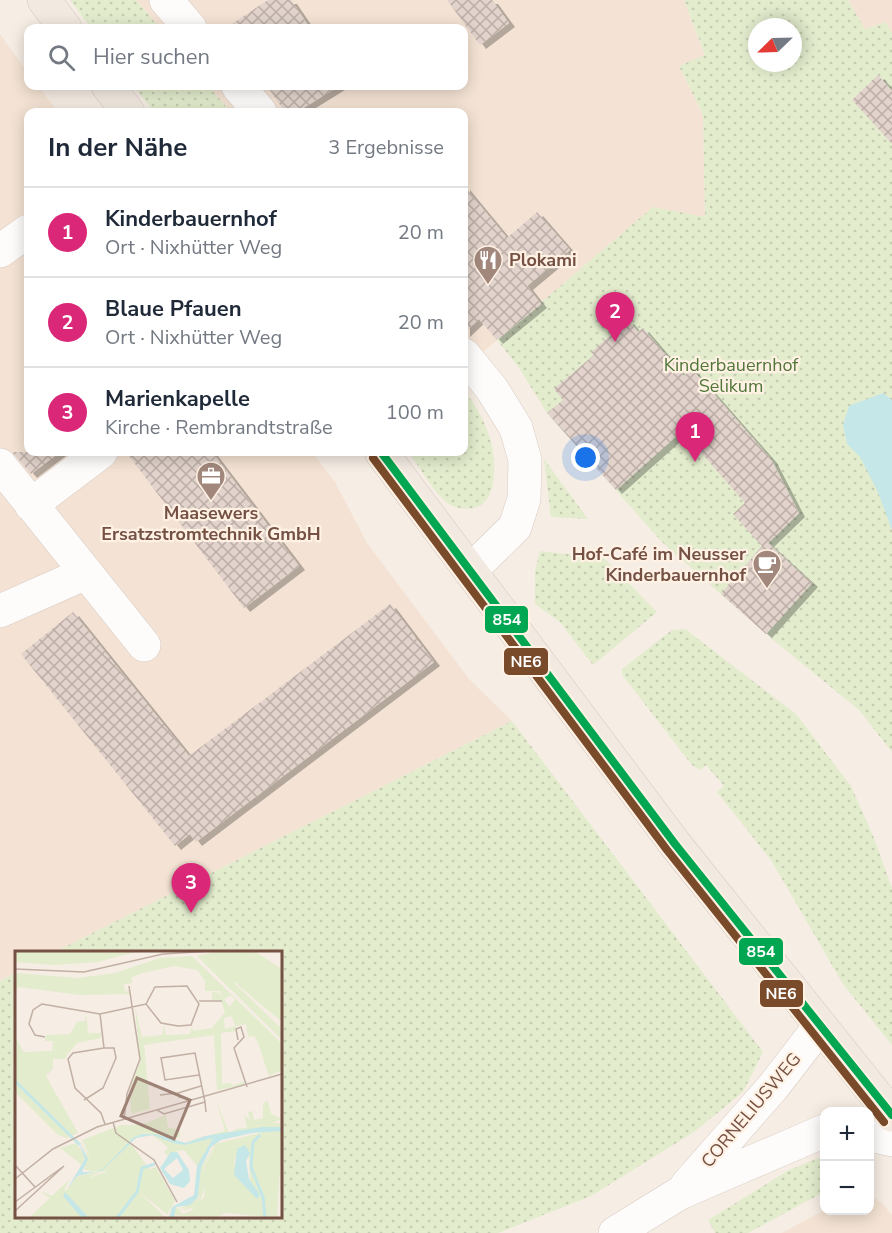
<!DOCTYPE html>
<html lang="de">
<meta charset="utf-8">
<style>
:root{--surface:#fff;--page:#f2f2f3;--text:#1f2937;--muted:#747a83;--line:#e0e1e3;--accent:#db2777}
body{margin:0;font-family:"Nunito Sans",sans-serif;background:var(--page);color:var(--text)}
.controls{position:absolute;right:18px;bottom:18px;display:grid;overflow:hidden;border-radius:12px;box-shadow:0 3px 15px #0003}
.controls button{width:54px;height:54px;display:grid;place-items:center;padding:0;border:0;border-bottom:2px solid var(--line);background:var(--surface);color:var(--text);font:30px sans-serif}
.compass{position:absolute;left:748px;top:18px;width:54px;height:54px;border-radius:50%;background:var(--surface);box-shadow:0 3px 15px #0003;rotate:247deg}
.you{position:absolute;left:586px;top:458px;width:21px;height:21px;margin:-15px;border:4px solid #fff;border-radius:50%;background:#1a73e8;box-shadow:0 0 0 9px #1a73e833}
.badge{display:grid;place-items:center;width:39px;height:39px;border-radius:50%;background:var(--accent);color:#fff;font-size:20px;font-weight:700}
.pin{position:absolute;translate:-50% -50px;filter:drop-shadow(0 2px 3px #0008)}
.pin::after{content:'';position:absolute;top:32px;width:21px;height:18px;background:inherit;clip-path:polygon(0 0,100% 0,50% 100%)}
.list{margin:0;padding:0;list-style:none}
h2{display:flex;justify-content:space-between;align-items:center;height:78px;margin:0;padding:0 24px;font-size:26px}
h2 small{font-size:20px;font-weight:400;color:var(--muted)}
.list li{display:grid;grid-template-columns:39px 1fr auto;gap:18px;align-items:center;box-sizing:border-box;height:90px;padding:0 24px;border-top:2px solid var(--line)}
.list b{display:block;font-size:22px;white-space:nowrap}
.list p{margin:0;font-size:20px;white-space:nowrap;color:var(--muted)}
.list em{font-size:20px;font-style:normal;color:var(--muted)}
.icon{flex:none;width:33px;height:33px;fill:none;stroke:currentColor;stroke-width:2;stroke-linecap:round;stroke-linejoin:round}
.map{position:relative;flex:none;width:892px;height:1233px;overflow:hidden}
.search{position:absolute;background:var(--surface);box-shadow:0 3px 15px #0003;left:24px;top:24px;width:444px;height:66px;display:flex;align-items:center;gap:15px;box-sizing:border-box;padding:0 21px;border-radius:12px;color:var(--muted);font-size:22px}
.panel{position:absolute;background:var(--surface);box-shadow:0 3px 15px #0003;left:24px;top:108px;width:444px;height:348px;border-radius:12px}
.map>svg:first-child{display:block}
.residential{fill:#f4e3d4}
.grass{fill:url(#grass-dots);fill-rule:evenodd}
.water{fill:#c5e7e7}
.building{fill:url(#building-cross-hatch);filter:url(#shadow)}
.lines{fill:none;stroke-linecap:round;stroke-linejoin:round}
.minor-casing{stroke:#d7cac2;stroke-width:34}
.major-casing{stroke:#d5c9c2;stroke-width:34}
.minor{stroke:#fefcfb;stroke-width:33}
.major{stroke:#f2eae1;stroke-width:33}
.bus-1-casing{stroke:#fff2e4;stroke-width:12}
.bus-2-casing{stroke:#fff2e4;stroke-width:12}
.bus-1{stroke:#00a651;stroke-width:8}
.bus-2{stroke:#7a4b2a;stroke-width:8}
.labels{text-anchor:middle;stroke-width:4.5;stroke-linejoin:round;paint-order:stroke}
.poi-label{font-size:18px;font-weight:bold;fill:#755144;stroke:#fff2e4;text-anchor:start}
.park-label{font-size:18px;fill:#517639;stroke:#fff2e4}
.street-label{font-size:18px;fill:#755144;stroke:#fff2e4}
.inset-river{fill:none;stroke:#c5e7e7;stroke-width:3}
.inset-road{fill:none;stroke:#c2afa4;stroke-width:1.5}
.view{fill:#9e8276;fill-opacity:0.15;stroke:#9e8276;stroke-width:3}
.inset-edge{fill:none;stroke:#755144;stroke-width:3}
.line-badge{stroke:#fff2e4;stroke-width:2}
.badge-label{font-size:16px;text-anchor:middle;font-weight:bold;fill:#fff}
</style>
<div class="map">
<svg width="892" height="1233" viewBox="0 0 892 1233">
<defs>
<pattern id="grass-dots" width="8" height="8" patternUnits="userSpaceOnUse" patternTransform="scale(1.5)"><rect width="8" height="8" fill="#e3eccd"/><path d="M2 2h.1M6 6h.1" fill="none" stroke="#c6ccb1" stroke-width="1.8" stroke-linecap="round"/></pattern>
<pattern id="building-cross-hatch" width="8" height="8" patternUnits="userSpaceOnUse" patternTransform="scale(1.5)"><rect width="8" height="8" fill="#e2d4cc"/><path d="M0 0l8 8M0 8l8-8" fill="none" stroke="#bcaea7"/></pattern>
<filter id="shadow"><feDropShadow dx="6" dy="4" stdDeviation="0" flood-color="#0004"/></filter>
</defs>
<rect width="100%" height="100%" fill="#f6ede4"/>
<!-- residential -->
<path class="residential" d="M136 0H684L705 56 679 66 703 115 705 217 653 208 464 368V112H231L208 86H464V28H160Z
M848 0H892V33L886 22 865 30Z
M0 34 28 73V86H38L58 112H28V452H312L335 482 367 543 469 679 512 721 55 952H16V973L0 981Z
M870 1195 882 1203 892 1215V1233H782L824 1210H870Z"/>
<!-- grass -->
<path class="grass" d="M70 0H136L160 28H91Z
M684 0H848L865 29 886 22 892 33V752L859 710 766 634 662 542 547 413 519 368 497 340 653 207 705 217 703 115 679 66 705 55ZM757 27H793V63H757Z
M134 86H208L231 112H154Z
M464 390C475 404 485 421 490 439 496 457 499 503 474 508 463 510 452 508 444 500 431 488 419 466 408 452H464Z
M544 459 588 519 551 517Z
M540 551 604 558 657 612 593 665 560 622 535 604V571Z
M685 629 796 714 851 786 874 838 892 888V1045L843 984 771 860 717 792 724 786 706 765 700 770 692 765 623 676 622 669 672 630Z
M512 721 763 1052 743 1092 694 1132 591 1196 498 1233H0V981L16 973V1216H280V952H55Z
M824 1156V1192L748 1233H715L708 1220 789 1170Z"/>
<!-- water -->
<path class="water" d="M883 393 892 400V530L877 490 860 457 847 444 843 425 849 406Z"/>
<!-- building -->
<path class="building" d="M268 0H291L310 28H228L227 27Z
M447 0H492L509 23 480 45Z
M878 75 892 91V144L852 100Z
M267 86H339L297 112H285Z
M464 186 507 238 537 212 570 250 527 286 541 304 497 340 479 319 464 333Z
M628 320 638 332 643 328 684 376 691 368 771 459 799 513 768 543 812 583 766 634 721 594 762 546 733 514 745 503 682 431 616 490 547 413 563 400 554 389 594 355 591 352Z
M12 452H60L31 474Z
M126 452H212L299 566 244 608Z
M390 604 434 662 196 842 190 834 175 846 21 654 73 612 189 756Z"/>
<g class="lines">
<!-- minor casing -->
<g class="minor-casing">
<path id="minor" d="M166 0 190 28
M238 86 260 112
M0 251 28 231
M464 355 492 389 516 428 525 460 524 499 515 527 470 571
M0 465 144 645
M31 505 101 452
M0 611 86 573
M870 1135 892 1140
M687 1185 773 1087 820 1026
M615 1233 680 1193 824 1131"/>
</g>
<!-- major casing -->
<g class="major-casing">
<path id="major" d="M44 0 65 28
M108 86 128 112
M381 452 675 844 892 1115"/>
</g>
<!-- minor -->
<use href="#minor" class="minor"/>
<!-- major -->
<use href="#major" class="major"/>
<!-- bus-1 casing -->
<g class="bus-1-casing">
<path id="bus-1" d="M381 452 675 844 892 1115"/>
</g>
<!-- bus-2 casing -->
<g class="bus-2-casing">
<path id="bus-2" d="M373 458 667 850 884 1122"/>
</g>
<!-- bus-1 -->
<use href="#bus-1" class="bus-1"/>
<!-- bus-2 -->
<use href="#bus-2" class="bus-2"/>
</g>
<!-- icons -->
<defs>
<g id="restaurant-pin" transform="scale(1.5)"><path d="M0 17L-7.5 6A9.5 9.5 0 1 1 7.5 6Z" fill="#a2887c" stroke="#fff2e4"/><path d="M-5-6h1v4h1v-4h1v4h1v-4h1v5L-1.5 .5V6h-2V.5L-5-1ZM5-6V6H3V1.5H1.5Q1.5-4 5-6Z" fill="#fff"/></g>
<g id="office-pin" transform="scale(1.5)"><path d="M0 17L-7.5 6A9.5 9.5 0 1 1 7.5 6Z" fill="#a2887c" stroke="#fff2e4"/><path d="M-6-3h4V-5.5h4V-3h4V5H-6ZM-1-4.5V-3h2v-1.5ZM-6 0V1H6V0Z" fill="#fff"/></g>
<g id="cafe-pin" transform="scale(1.5)"><path d="M0 17L-7.5 6A9.5 9.5 0 1 1 7.5 6Z" fill="#a2887c" stroke="#fff2e4"/><path d="M-5.5-4.5H6V0H3Q3 3.5 0 3.5H-2.5Q-5.5 3.5-5.5 0ZM3-3.2v2h1.7v-2ZM-6 4.5H4V6H-6Z" fill="#fff"/></g>
</defs>
<g fill-rule="evenodd">
<use href="#restaurant-pin" x="488" y="260"/>
<use href="#office-pin" x="211" y="476"/>
<use href="#cafe-pin" x="767" y="564"/>
</g>
<g class="labels">
<!-- poi labels -->
<g class="poi-label">
<text x="509" y="266">Plokami</text>
<text x="211" y="519" text-anchor="middle">Maasewers<tspan x="211" dy="21">Ersatzstromtechnik GmbH</tspan></text>
<text x="746" y="560" text-anchor="end">Hof-Café im Neusser<tspan x="746" dy="21">Kinderbauernhof</tspan></text>
</g>
<!-- park labels -->
<g class="park-label">
<text x="731" y="371">Kinderbauernhof<tspan x="731" dy="21">Selikum</tspan></text>
</g>
<!-- street labels -->
<g class="street-label">
<text transform="translate(751 1110) rotate(-50)" y="6">CORNELIUSWEG</text>
</g>
</g>
<!-- overview -->
<g transform="translate(15 951)">
<rect width="267" height="267" fill="#f6ede4"/>
<path d="M197 41 204 42 217 59 218 65 209 67 210 78 220 75 221 80 206 82 207 133 216 132 217 135 230 130V134L202 139 199 84 129 94 135 158 116 163 115 138 125 111 120 56 127 86 148 84V74L151 84 175 83 177 75 178 80 197 77 210 61 206 50H197ZM71 61 73 82H86V87L62 92 52 104 38 90H30L31 84 55 83 62 71 70 70ZM201 148 214 183 166 192 210 180ZM253 150 256 163 267 168 257 172H267V176L215 183 221 178 249 174 232 176 229 164 235 169 233 161 237 160 239 169 248 167V152ZM151 164 153 176 164 179 165 185 157 190 129 182 115 191 134 218 141 216 160 250 152 263 125 242 151 267H14L35 247 27 240 37 245 46 238 61 241 71 228 93 220H74L75 205 67 189 106 174H126ZM257 179 267 180V185L254 183 214 192 200 267 158 264 162 256 167 263 176 260 189 246 191 219 200 195 189 215 186 241 183 248 176 255 164 258 183 246 186 217 200 193ZM137 184 170 194 186 187H200L182 215 169 199 157 201 154 207 149 201 153 196Z" fill="#e3eccd"/>
<path d="M0 0H124L83 11 39 14 0 11ZM204 0H238L227 12 220 33 267 78V89L182 5ZM177 5 267 93V119L254 125 243 92 239 85 233 86 231 73 220 75 214 57 220 48 215 44 208 49 205 40H190V30L182 19 160 15 127 22 116 27 118 32 109 33 110 41 115 39 116 43 65 44 3 36 0 43V22L63 27 100 22 145 7ZM0 86 9 101 37 100 38 90 52 104 50 108H38V118L31 125 63 182 52 187 43 184 0 141ZM254 183 267 185 262 267 211 262 200 267 213 192ZM228 195 234 206 235 231 245 244 219 213 222 200ZM65 190 80 214V218H74L77 220 85 217 114 192 88 218 77 221 69 218 72 204ZM61 192 70 206 67 214 45 197ZM115 193 118 198 107 209 115 217 128 210 134 218 128 222 126 240 104 267H99L116 248 123 232 103 214 76 225 61 241 87 267 71 265 51 240 62 225 87 220ZM201 196 184 255 166 260 184 248 190 214ZM55 228 48 241 68 267H40L39 254 22 267H14L35 247 25 241 37 245ZM137 234 152 236 160 250 152 263 132 245Z" fill="#e3eccd" fill-rule="evenodd"/>
<path d="M239 0 267 18V71L224 35 208 12 218 3 227 12Z" fill="#e3eccd"/>
<path d="M247 176H267V180L237 182 206 189 196 196 186 217 183 246 175 254 161 256 159 267H154L157 256 179 244 182 215 198 187 170 194 158 192 138 184 121 187 88 219 62 225 50 241 74 267 65 265 48 245 70 208 63 190 73 208 67 221H79L88 218 118 187 127 183H140L171 192 190 185ZM230 194 235 202 231 210 234 228 245 244 242 248 219 224 222 198ZM156 201H162L174 219 175 230 169 237 155 233 145 217ZM162 207 168 219 158 227 149 218Z" fill="#c5e7e7" fill-rule="evenodd"/>
<path class="inset-river" d="M0 130 65 194M245 184 238 191 236 216 248 246 250 267M102 267 122 241 127 217 140 213"/>
<path class="inset-road" d="M0 18 69 21 148 3 196 0M184 50H207M30 86 20 84 14 73 18 59 27 53 85 63 131 53 146 72 163 75 176 74 184 53 172 35 140 36 131 53M223 89 221 78 226 76 229 86 219 97 232 136M89 97 58 102 53 108 60 137 86 162 90 173M184 124 150 129 146 107 180 102 190 151M145 144 163 142M165 147 163 142 186 135M69 149 88 137 101 107 99 97H89L85 63M142 159 149 163 190 151 191 161M109 168 112 143 125 108 114 35M98 171 101 182 139 209 162 251M0 214 20 236M0 228 38 198 82 176 267 123M0 251 49 215 0 260"/>
<path class="view" d="M122 127 175 149 159 188 106 165Z"/>
<rect width="267" height="267" class="inset-edge"/>
</g>
<g class="line-badge">
<rect x="484" y="605" width="45" height="29" rx="6" fill="#00a651"/>
<rect x="503" y="647" width="46" height="29" rx="6" fill="#7a4b2a"/>
<rect x="738" y="937" width="46" height="29" rx="6" fill="#00a651"/>
<rect x="759" y="979" width="45" height="29" rx="6" fill="#7a4b2a"/>
</g>
<g class="badge-label">
<text x="507" y="625">854</text>
<text x="526" y="667">NE6</text>
<text x="761" y="957">854</text>
<text x="781" y="999">NE6</text>
</g>
</svg>
<div class="controls">
<button>+</button>
<button>−</button>
</div>
<svg class="compass" viewBox="-18 -18 36 36"><path d="M0-13l5 13h-10z" fill="#e53935"/><path d="M0 13l5-13h-10z" fill="#747a83"/></svg>
<div class="you"></div>
<div class="pin badge" style="left:695px;top:462px">1</div>
<div class="pin badge" style="left:615px;top:342px">2</div>
<div class="pin badge" style="left:191px;top:913px">3</div>
<div class="search"><svg class="icon" aria-label="search" viewBox="0 0 24 24"><circle cx="10" cy="10" r="6"/><path d="M15 15l6 6"/></svg>Hier suchen</div>
<section class="panel">
<h2>In der Nähe<small>3 Ergebnisse</small></h2>
<ul class="list">
<li><span class="badge">1</span><div><b>Kinderbauernhof</b><p>Ort · Nixhütter Weg</p></div><em>20 m</em></li>
<li><span class="badge">2</span><div><b>Blaue Pfauen</b><p>Ort · Nixhütter Weg</p></div><em>20 m</em></li>
<li><span class="badge">3</span><div><b>Marienkapelle</b><p>Kirche · Rembrandtstraße</p></div><em>100 m</em></li>
</ul>
</section>
</div>
